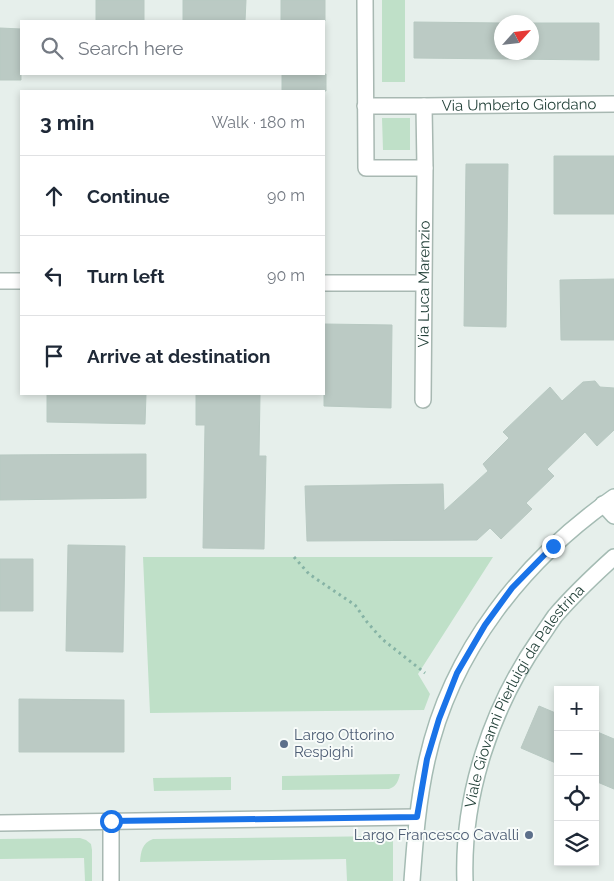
<!DOCTYPE html>
<meta charset="utf-8">
<style>
:root{--surface:#fff;--page:#f6f6f7;--text:#1f2937;--muted:#747a83;--line:#e0e1e3}
body{margin:0;font-family:Raleway,sans-serif;background:var(--page);color:var(--text)}
.controls{position:absolute;right:15px;bottom:15px;display:grid;overflow:hidden;border-radius:0px;box-shadow:0 2px 8px #0003}
.controls button{width:45px;height:45px;display:grid;place-items:center;padding:0;border:0;border-bottom:1px solid var(--line);background:var(--surface);color:var(--text);font:25px sans-serif}
.compass{position:absolute;left:494px;top:15px;width:45px;height:45px;border-radius:50%;background:var(--surface);box-shadow:0 2px 8px #0003;rotate:63deg}
.stop{position:absolute;width:15px;height:15px;margin:-11px;border:4px solid #1a73e8;border-radius:50%;background:#fff}
.stop.end{background:#1a73e8;border-color:#fff;box-shadow:0 1px 5px #0008}
.list{margin:0;padding:0;list-style:none}
h2{display:flex;justify-content:space-between;align-items:center;height:65px;margin:0;padding:0 20px;font-size:21px}
h2 small{font-size:16px;font-weight:400;color:var(--muted)}
.list li{display:grid;grid-template-columns:32px 1fr auto;gap:15px;align-items:center;box-sizing:border-box;height:80px;padding:0 20px;border-top:1px solid var(--line)}
.list b{display:block;font-size:19px;white-space:nowrap}
.list em{font-size:16px;font-style:normal;color:var(--muted)}
.icon{flex:none;width:28px;height:28px;fill:none;stroke:currentColor;stroke-width:2;stroke-linecap:round;stroke-linejoin:round}
.map{position:relative;flex:none;width:614px;height:881px;overflow:hidden}
.search{position:absolute;background:var(--surface);box-shadow:0 2px 8px #0003;left:20px;top:20px;width:305px;height:55px;display:flex;align-items:center;gap:12px;box-sizing:border-box;padding:0 18px;border-radius:0px;color:var(--muted);font-size:19px}
.panel{position:absolute;background:var(--surface);box-shadow:0 2px 8px #0003;left:20px;top:90px;width:305px;height:305px;border-radius:0px}
.map>svg:first-child{display:block}
.green{fill:#bfe0c8}
.building{fill:#bbcac4;stroke:#b8c9c2}
.lines{fill:none;stroke-linecap:round;stroke-linejoin:round}
.street-casing{stroke:#a8b8b2;stroke-width:18}
.secondary-casing{stroke:#a4bbb3;stroke-width:18}
.path{stroke:#86b3a5;stroke-width:3;stroke-dasharray:2.5 4;stroke-linecap:butt}
.street{stroke:#fff;stroke-width:15}
.secondary{stroke:#fff;stroke-width:15}
.route{stroke:#1a73e8;stroke-width:6}
.service-dot{fill:#5c6f8a;stroke:#f7fbf9;stroke-width:2}
.labels{text-anchor:middle;stroke-width:4;stroke-linejoin:round;paint-order:stroke}
.street-label{font-size:15px;fill:#24423a;stroke:#f7fbf9}
.service-label{font-size:15px;fill:#4e5e75;stroke:#f7fbf9;text-anchor:start}
</style>
<div class="map">
<svg width="614" height="881" viewBox="0 0 614 881">
<rect width="100%" height="100%" fill="#e6efeb"/>
<!-- green -->
<path class="green" d="M382 0H405V82H382Z
M382 118H410V150H383Z
M143 557H493L418 674 430 694 424 710 150 713Z
M400 774C398 781 397 786 389 789L282 790V776Z
M231 777V790L154 791 153 778Z
M387 836 390 837 393 840V881H347L346 859 140 862C141 851 142 843 153 839Z
M80 838 86 840 91 844 92 850V881H85L84 858 0 859V839Z"/>
<!-- building -->
<path class="building" d="M96 0H144V21H96Z
M183 0H246L245 21H183Z
M281 0H325V21H281Z
M414 22 502 23V52H532V23H599V60L414 58Z
M0 28 21 29V80H0Z
M282 74H326V91H282Z
M554 156H614V214H554Z
M466 164H508L506 327 464 326Z
M614 279V340H561L560 280Z
M324 324 392 325 391 408 324 406Z
M595 381 600 387 614 388V430L597 446 585 432 547 469 554 476 526 503 532 509 501 539 490 528 477 540 307 541 305 486 443 484 444 511 488 471 483 464 509 438 503 432 550 387 562 401 583 382Z
M47 394H146L145 424 47 422Z
M196 394H260L259 456H266L264 549 203 548 205 425H196Z
M146 454V498L0 500V455Z
M68 545 125 546 123 652 66 651Z
M0 559H33V611H0Z
M19 699 124 700V752H19Z
M539 706 558 714V764L521 748Z
M595 731 614 739V789L595 781Z"/>
<g class="lines">
<!-- street casing -->
<g class="street-casing">
<g id="street">
<path d="M365 106H424L425 168H366L365 0"/>
<path id="s1" d="M424 106 614 104"/>
<path d="M0 281H21"/>
<path d="M324 283H423"/>
<path id="s2" d="M423 400 425 168"/>
<path d="M0 823 417 817"/>
<path d="M111 881V821"/>
</g>
</g>
<!-- secondary casing -->
<g class="secondary-casing">
<g id="secondary">
<path d="M603 504 614 516"/>
<path d="M412 881C415 840 418 800 427 760 451 651 524 560 614 497"/>
<path id="s3" d="M465 881C462 796 491 708 540 638 545 631 550 623 555 616 573 595 593 576 614 557"/>
</g>
</g>
<!-- path -->
<path class="path" d="M294 557 309 574 355 605 367 622 382 639 425 673"/>
<!-- street -->
<use href="#street" class="street"/>
<!-- secondary -->
<use href="#secondary" class="secondary"/>
</g>
<g class="lines">
<!-- route -->
<path class="route" d="M111 821 417 817 427 759 439 719 457 673 485 625 512 588 553 546"/>
</g>
<!-- markers -->
<g class="service-dot">
<circle cx="284" cy="744" r="5"/>
<circle cx="529" cy="835" r="5"/>
</g>
<g class="labels">
<!-- street labels -->
<g class="street-label">
<text dy="5" stroke="none"><textPath href="#s1" startOffset="95">Via Umberto Giordano</textPath></text>
<text dy="5" stroke="none"><textPath href="#s2" startOffset="116">Via Luca Marenzio</textPath></text>
<text dy="5" stroke="none"><textPath href="#s3" startOffset="199">Viale Giovanni Pierluigi da Palestrina</textPath></text>
</g>
<!-- service labels -->
<g class="service-label">
<text x="294" y="740">Largo Ottorino<tspan x="294" dy="17">Respighi</tspan></text>
<text x="519" y="840" text-anchor="end">Largo Francesco Cavalli</text>
</g>
</g>
</svg>
<div class="controls">
<button>+</button>
<button>−</button>
<button><svg class="icon" aria-label="locate" viewBox="0 0 24 24"><circle cx="12" cy="12" r="6"/><path d="M12 2v4M12 18v4M2 12h4M18 12h4"/></svg></button>
<button><svg class="icon" aria-label="layers" viewBox="0 0 24 24"><path d="M12 4l9 5-9 5-9-5zM3 14l9 5 9-5"/></svg></button>
</div>
<svg class="compass" viewBox="-18 -18 36 36"><path d="M0-13l5 13h-10z" fill="#e53935"/><path d="M0 13l5-13h-10z" fill="#747a83"/></svg>
<div class="stop" style="left:111px;top:821px"></div>
<div class="stop end" style="left:553px;top:546px"></div>
<div class="search"><svg class="icon" aria-label="search" viewBox="0 0 24 24"><circle cx="10" cy="10" r="6"/><path d="M15 15l6 6"/></svg>Search here</div>
<section class="panel">
<h2>3 min<small>Walk · 180 m</small></h2>
<ul class="list">
<li><svg class="icon" aria-label="ahead" viewBox="0 0 24 24"><path d="M12 20V5M6 11l6-6 6 6"/></svg><div><b>Continue</b></div><em>90 m</em></li>
<li><svg class="icon" aria-label="left" viewBox="0 0 24 24"><path d="M17 20v-9H6M10 6l-5 5 5 5"/></svg><div><b>Turn left</b></div><em>90 m</em></li>
<li><svg class="icon" aria-label="arrive" viewBox="0 0 24 24"><path d="M6 21V4h12l-3 4 3 4H6"/></svg><div><b>Arrive at destination</b></div></li>
</ul>
</section>
</div>
